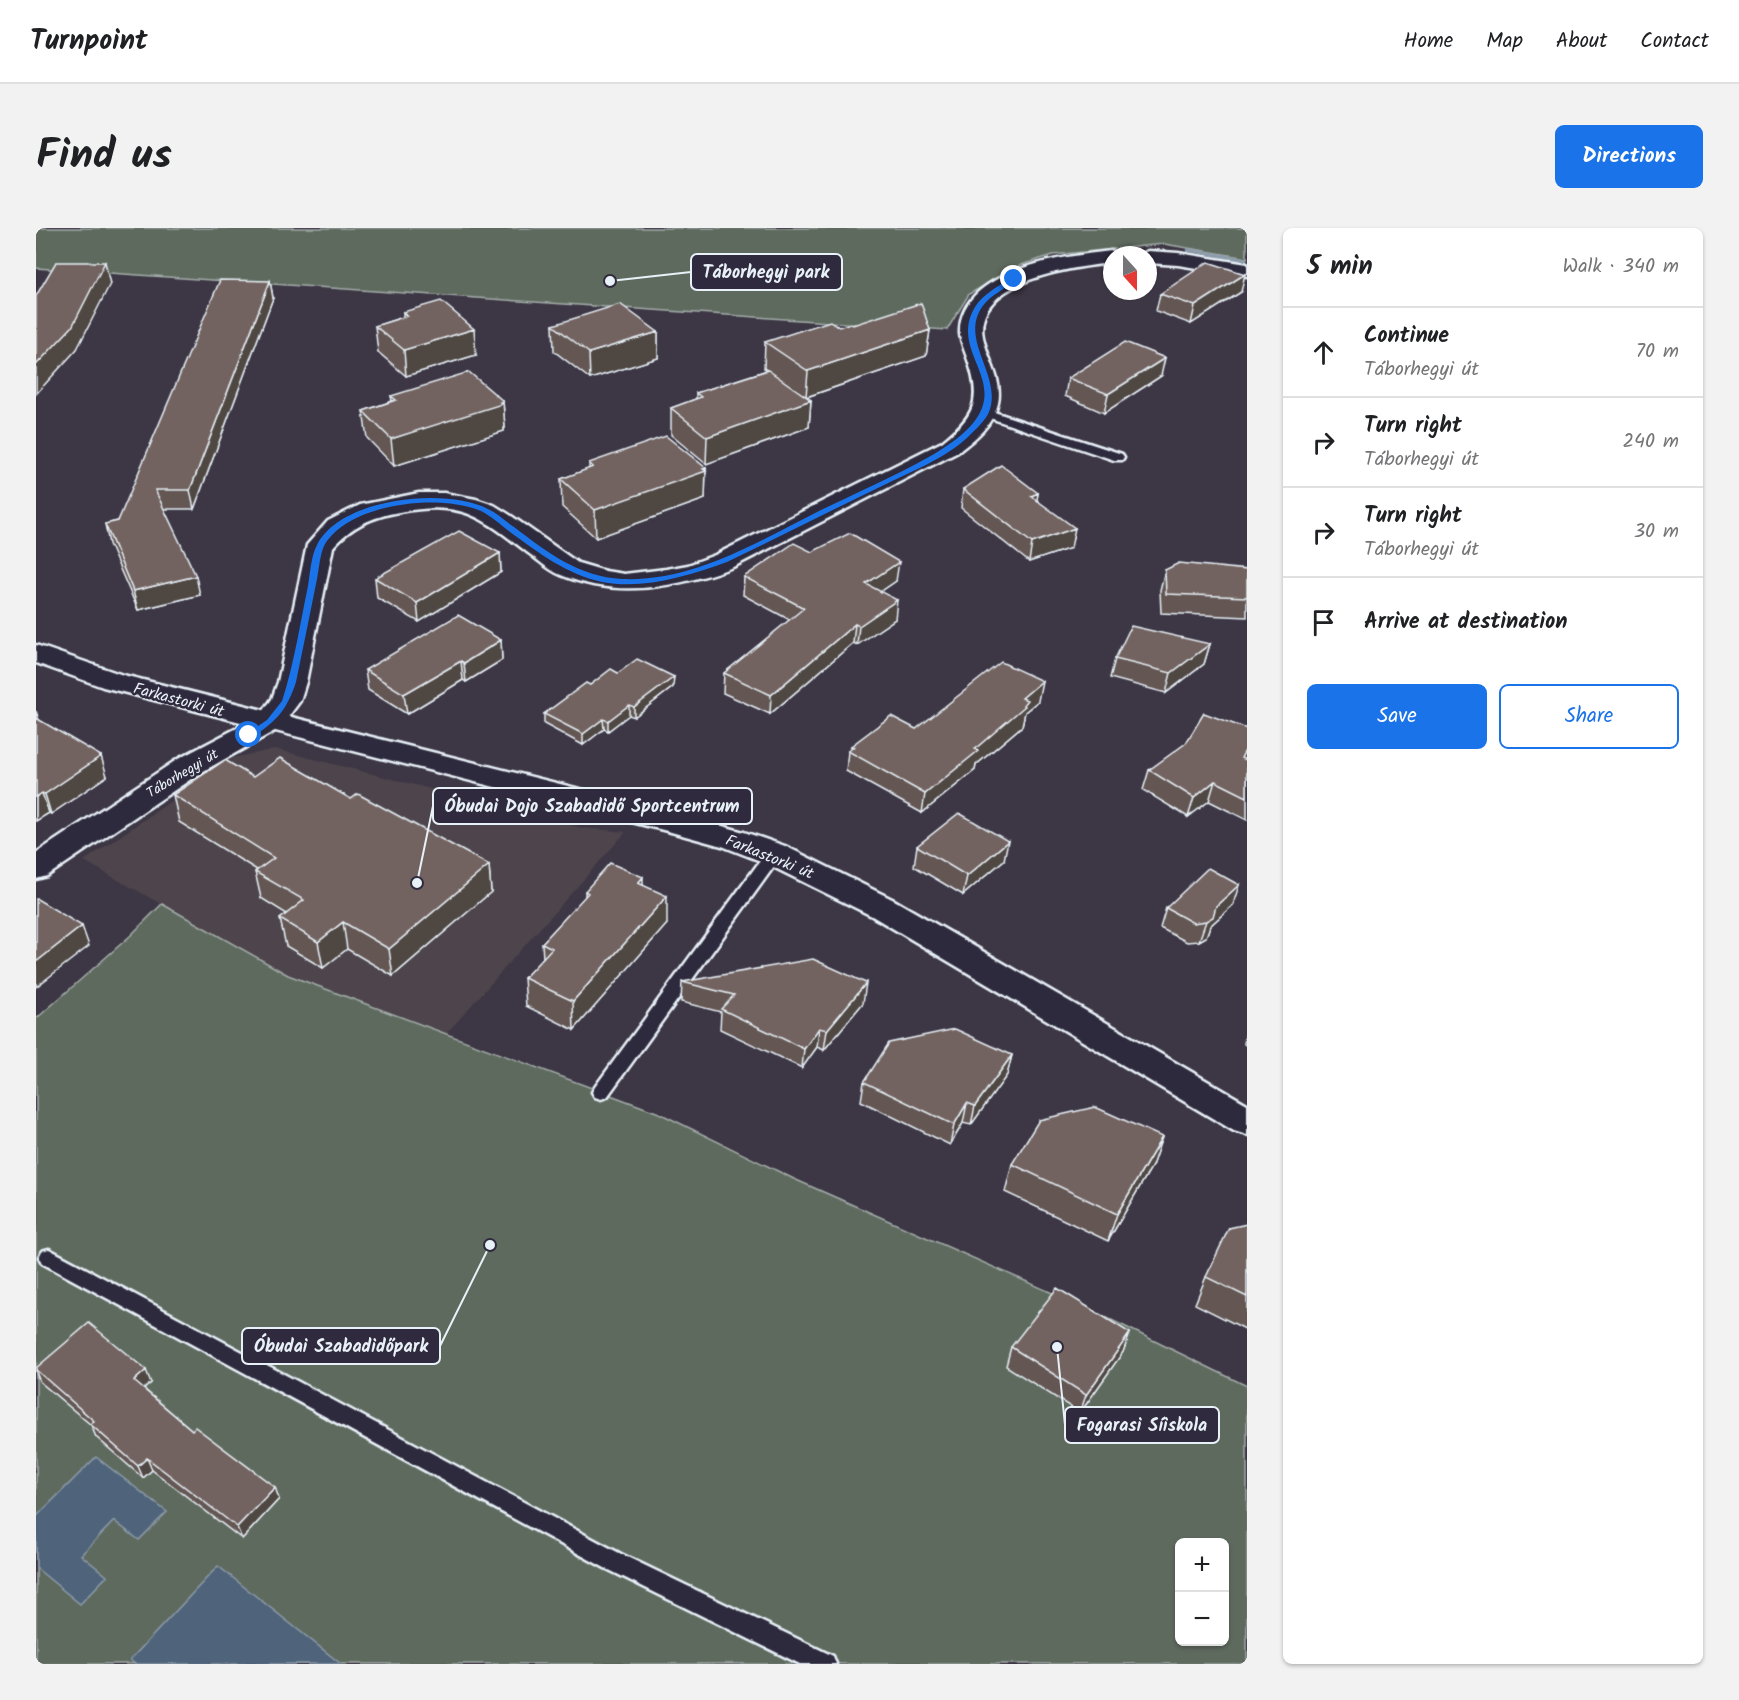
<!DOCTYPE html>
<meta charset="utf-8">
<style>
:root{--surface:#fff;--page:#f2f2f2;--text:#202124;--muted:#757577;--line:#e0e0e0;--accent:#1a73e8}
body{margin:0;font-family:Kalam,sans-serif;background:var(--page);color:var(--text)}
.controls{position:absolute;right:18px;bottom:18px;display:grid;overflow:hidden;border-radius:9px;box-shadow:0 2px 4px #0004}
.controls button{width:54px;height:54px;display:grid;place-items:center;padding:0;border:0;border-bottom:2px solid var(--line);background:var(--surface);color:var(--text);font:30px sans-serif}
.compass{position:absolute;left:1067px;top:18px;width:54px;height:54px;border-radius:50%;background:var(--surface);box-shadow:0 2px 4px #0004;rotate:159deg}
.stop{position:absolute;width:18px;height:18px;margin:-14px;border:4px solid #1a73e8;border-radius:50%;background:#fff}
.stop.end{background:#1a73e8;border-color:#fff;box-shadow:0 2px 6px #0008}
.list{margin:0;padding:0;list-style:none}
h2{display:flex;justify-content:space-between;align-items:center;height:78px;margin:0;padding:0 24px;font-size:26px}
h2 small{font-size:20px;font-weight:400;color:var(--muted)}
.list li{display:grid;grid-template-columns:39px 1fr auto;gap:18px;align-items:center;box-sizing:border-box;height:90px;padding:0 24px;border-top:2px solid var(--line)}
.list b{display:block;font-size:22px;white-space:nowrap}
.list p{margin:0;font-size:20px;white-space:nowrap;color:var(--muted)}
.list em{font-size:20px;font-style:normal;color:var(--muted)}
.actions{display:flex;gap:12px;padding:18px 24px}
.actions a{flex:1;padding:14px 0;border:2px solid var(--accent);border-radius:9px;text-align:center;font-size:21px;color:var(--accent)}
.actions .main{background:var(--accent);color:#fff}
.icon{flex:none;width:33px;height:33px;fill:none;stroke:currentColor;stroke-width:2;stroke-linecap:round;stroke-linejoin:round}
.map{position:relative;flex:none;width:1211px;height:1436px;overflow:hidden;border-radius:9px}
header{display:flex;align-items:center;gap:36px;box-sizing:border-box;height:84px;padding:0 30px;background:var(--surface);border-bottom:2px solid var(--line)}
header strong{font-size:28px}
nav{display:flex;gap:33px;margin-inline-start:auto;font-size:21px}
.intro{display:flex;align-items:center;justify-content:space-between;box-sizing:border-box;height:144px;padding:0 36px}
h1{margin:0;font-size:42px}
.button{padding:15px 27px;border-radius:9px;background:var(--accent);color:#fff;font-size:21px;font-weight:700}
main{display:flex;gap:36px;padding:0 36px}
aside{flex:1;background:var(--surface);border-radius:9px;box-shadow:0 2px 4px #0004}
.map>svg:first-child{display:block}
.built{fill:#4d444c}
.green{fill:#5f6a5e;stroke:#a4aeab;stroke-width:1.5;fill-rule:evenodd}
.water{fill:#4f647a;stroke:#8c9cac;stroke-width:1.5}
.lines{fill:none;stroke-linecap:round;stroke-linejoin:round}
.stream{fill:#8c9cac;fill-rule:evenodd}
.lane-casing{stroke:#e8f1f8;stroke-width:5}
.street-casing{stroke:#e8f1f8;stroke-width:5}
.secondary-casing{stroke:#e8f1f8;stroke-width:5}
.lane{fill:#2f2a3d;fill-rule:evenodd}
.street{fill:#2f2a3d;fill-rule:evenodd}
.secondary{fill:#2f2a3d;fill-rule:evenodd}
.wall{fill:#635653;stroke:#e8f1f8;stroke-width:1.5}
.shaded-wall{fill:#504643;stroke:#e8f1f8;stroke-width:1.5}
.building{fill:#736460;stroke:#e8f1f8;stroke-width:1.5}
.route{fill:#1a73e8}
.labels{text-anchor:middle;stroke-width:5;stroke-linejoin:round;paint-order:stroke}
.far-street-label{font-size:14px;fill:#e8f1f8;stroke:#2f2a3d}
.street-label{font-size:16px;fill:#e8f1f8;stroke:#2f2a3d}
.leader{fill:none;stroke:#e8f1f8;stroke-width:2}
.callout-dot{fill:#e8f1f8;stroke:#2f2a3d;stroke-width:2}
.callout{fill:#2f2a3d;stroke:#e8f1f8;stroke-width:2}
.callout-label{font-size:18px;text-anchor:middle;font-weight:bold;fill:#e8f1f8}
</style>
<header>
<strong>Turnpoint</strong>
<nav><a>Home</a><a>Map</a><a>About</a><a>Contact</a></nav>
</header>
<div class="intro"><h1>Find us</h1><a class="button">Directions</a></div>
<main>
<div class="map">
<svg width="1211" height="1436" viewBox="0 0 1211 1436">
<rect width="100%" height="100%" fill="#3d3644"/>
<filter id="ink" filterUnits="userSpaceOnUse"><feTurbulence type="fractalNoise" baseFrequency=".0167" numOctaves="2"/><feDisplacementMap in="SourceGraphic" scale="12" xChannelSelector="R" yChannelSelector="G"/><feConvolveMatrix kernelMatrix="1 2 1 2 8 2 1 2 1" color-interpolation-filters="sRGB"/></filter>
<g filter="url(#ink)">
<!-- built -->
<path class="built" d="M239 521 547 600 590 604 410 806 252 747 48 633 197 530Z"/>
<!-- green -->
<path class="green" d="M0 0H1211V30L1128 16 1017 27 985 37 933 66 911 102 0 40Z
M126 676 252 747 623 885 758 951 1057 1083 1211 1158V1436H0V791L94 708ZM1144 1314H1188V1414H1144Z"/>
<!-- water -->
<path class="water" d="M60 1229 131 1284 103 1312 78 1293 45 1327 71 1348 44 1376 0 1340V1289Z
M182 1338 305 1436H99L94 1432Z"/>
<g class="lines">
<!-- stream -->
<path class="stream" d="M1151 20 1211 30V34L1154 24H1151Z"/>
<!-- lane casing -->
<g class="lane-casing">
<path id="lane" d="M949 181 1086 226 1088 229 1086 232H1078L945 187V183Z
M738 621 744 622 746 626 744 630 571 869 565 871 559 869 556 864 559 859 732 622Z
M13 1021 585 1326 797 1428 800 1436H764L569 1340 6 1035 3 1029 6 1023Z"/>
</g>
<!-- street casing -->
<g class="street-casing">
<path id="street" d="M1076 23 1085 27H1076V35C1038 39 936 52 947 109 951 131 967 151 962 175 957 197 939 211 922 224L697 339C642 359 581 371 525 347 513 342 502 332 491 324 443 287 426 273 363 284 336 289 315 298 297 319L270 454 264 473 244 500 164 545 11 648 0 651V625L142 531 224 488 236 471 242 454 271 317 292 293 324 277 383 265H408L440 271 458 277 474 287 542 335 569 343 588 346 630 341 652 337 679 327 906 214C939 188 946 173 932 132 929 123 925 115 924 106 921 41 1030 28 1076 23Z
M1112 23 1142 25 1211 36V48L1142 37 1112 35V27H1103Z"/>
</g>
<!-- secondary casing -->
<g class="secondary-casing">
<path id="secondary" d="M0 417 87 447 636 584 708 604 749 618 858 672 1211 876V907L1198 903 836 688 727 634 686 618 635 604 67 459 0 435Z"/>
</g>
<!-- lane -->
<use href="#lane" class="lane"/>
<!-- street -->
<use href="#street" class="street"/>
<!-- secondary -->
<use href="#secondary" class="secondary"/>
</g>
<!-- wall -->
<path class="wall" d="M234 53 237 70 158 281H128L164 367 102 382 73 316 69 296 82 293Z
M1205 64 1155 96 1120 83 1124 66Z
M367 84 440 127 370 148 342 124 339 98 367 89Z
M517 97 622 104V130L554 151 518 123Z
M817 97 894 102 890 128 771 169 775 172 773 199 670 236 635 207V180L660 171V165L731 142 728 140 729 114Z
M1125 148 1068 185 1029 168 1032 150Z
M355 168 467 173 469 200H468V203L358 238 331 210 327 183 356 173Z
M553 235 670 240 669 271 560 310 526 279 525 251 553 241Z
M927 261 1002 265 1001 272 1035 320 993 334 925 280Z
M776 324 860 353 844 364 859 391 821 417 817 415 734 486 687 465 688 445 754 392 707 367 708 349Z
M464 325 465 344 383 394 341 370 339 350Z
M1129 342H1211V389L1125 385 1124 362Z
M465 412 466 432 430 454 427 452 371 486 332 462 329 442Z
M1174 416 1168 436 1130 465 1074 450 1079 431Z
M582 445 637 459 598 489 593 487 572 503 568 501 547 517 508 496V486L554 457Z
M1002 473 989 484 986 498 940 537 939 542 886 585 810 543 812 523 815 521V518L880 501Z
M0 483 3 492 71 548 15 586 13 585 0 593Z
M1209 531 1211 532V592L1173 573 1152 589 1107 562 1113 542Z
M217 549 315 571 453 637 455 664 357 748 311 721 287 740 250 718 244 691 251 686 225 670 219 644 221 642 143 594 137 567Z
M881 618 968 632 927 667 878 638Z
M607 657 631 696 538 802 490 778 488 750 507 730 506 715 549 669V663Z
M1197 677 1174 698 1170 709 1163 713 1151 714 1124 700 1130 680Z
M646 754 827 775 788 822 781 819 766 840 684 801 685 784 645 774Z
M1211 797V818L1208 816Z
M976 827 971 847 935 897 927 895 914 917 825 873 828 854Z
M1126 909 1116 938 1072 1013 969 964 976 936Z
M1211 996V1102L1159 1076 1170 1049Z
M1094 1105 1087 1124 1044 1185 970 1138 975 1119Z
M0 1140 115 1155 108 1161 156 1202 243 1271 206 1311 116 1242 107 1250 60 1209 55 1197 4 1154 0 1144Z"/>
<!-- shaded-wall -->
<path class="shaded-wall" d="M69 34 74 56 41 121 0 166V137Z
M1209 46 1205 64 1155 96 1159 78Z
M234 53 237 70 158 281 154 262Z
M438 101 440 127 370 148 368 122Z
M894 102 890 128 770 169 772 143Z
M622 104V130L554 151 553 125Z
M1129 130 1125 148 1068 185 1072 166Z
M775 172 773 199 670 236 671 209Z
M467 173 469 200H468V203L358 238 355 211Z
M670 240 669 271 560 310 559 282Z
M1002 265 999 284 995 268Z
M1039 300 1035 320 993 334 996 315Z
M464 325 465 344 383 394 381 375Z
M863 334 860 353 828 375 830 356Z
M160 348 164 367 102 382 97 363Z
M861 372 859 391 821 417 823 398Z
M819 396 817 415 734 486 735 467Z
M465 412 466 432 430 454 428 435Z
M1174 416 1168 436 1130 465 1135 445Z
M425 433 427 452 371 486 368 466Z
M638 449 637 459 598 489V479Z
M1006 453 1002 473 989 484 986 498 940 537 939 542 886 585 889 566 939 521 986 470Z
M593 477V487L572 503V493Z
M567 491 568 501 547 517V506Z
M1211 519V527L1199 549 1205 530Z
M65 528 71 548 15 586 9 566Z
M1179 553 1173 573 1152 589 1158 570Z
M6 565 13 585 0 593V569Z
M972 613 968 632 927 667 931 648Z
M453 637 455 664 357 748 353 721Z
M607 649V678L602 655Z
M1203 657 1197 677 1174 698 1170 709 1163 713 1170 693 1180 678Z
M631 668V696L538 802 537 773Z
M307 694 311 721 287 740 282 714Z
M46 698 53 718 0 759V734Z
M830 755 827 775 788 822 791 802Z
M783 800 781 819 766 840 768 821Z
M976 827 971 847 935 897 939 878Z
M931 875 927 895 914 917 918 897Z
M1126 909 1116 938 1072 1013 1081 986Z
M1094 1105 1087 1124 1044 1185 1050 1167Z
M110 1142 115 1155 103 1165 98 1153Z
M111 1230 116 1242 107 1250 102 1238Z
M239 1259 243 1271 206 1311 201 1299Z"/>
<!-- building -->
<path class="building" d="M20 34H69L36 99 0 137V68Z
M1172 34 1209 46 1159 78 1124 66Z
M184 52 234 53 154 262H119L160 348 97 363 69 296 82 293Z
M405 73 438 101 368 122 339 98 371 88 367 84Z
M885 75 894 102 772 143 729 114 794 93 803 99 815 95 817 97Z
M584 76 622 104 553 125 517 97Z
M1089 114 1129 130 1072 166 1032 150Z
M732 142 775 172 671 209 635 180 665 169 660 165Z
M433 144 467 173 464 174 466 176 355 211 327 183 360 172 355 168Z
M630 208 670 240 667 241 670 243 559 282 525 251 557 239 553 235Z
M965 237 1002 265 995 268 1039 300 996 315 927 261Z
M423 303 464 325 381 375 339 350Z
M814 305 863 334 830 356 861 372 823 398 819 396 735 467 688 445 768 380 708 349 758 315 776 324Z
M1143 335 1211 342V369L1130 366 1129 342Z
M422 387 465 412 428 435 425 433 368 466 329 442Z
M1095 398 1174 416 1135 445 1079 431Z
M601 431 638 449 598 479 593 477 572 493 567 491 547 506 508 486 550 455 554 457 575 441 582 445Z
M965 434 1006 453 986 470 991 472 987 477 989 478 939 521 942 523 889 566 812 523 818 519 815 518 855 488 880 501Z
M1168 485 1211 501V519L1205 530 1211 532V569L1179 553 1158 570 1113 542 1150 515Z
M0 490 65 528 9 566 6 565 0 569Z
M244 530 315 571 322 566 453 637 353 721 307 694 282 714 244 691 268 672 219 644 238 630 137 567 189 532 217 549Z
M923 585 972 613 931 648 881 618Z
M574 635 607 649 602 655 631 668 537 773 488 750 516 720 506 715 552 665 549 663Z
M1172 640 1203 657 1180 678 1177 689 1170 693 1157 695 1130 680Z
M0 671H1L46 698 0 734Z
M777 731 830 755 791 802 783 800 768 821 685 781 698 767 646 754Z
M919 801 976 827 939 878 931 875 918 897 828 854 853 815Z
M1059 879 1126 909 1081 986 976 936 1003 892Z
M1211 996V1069L1170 1049 1193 1000Z
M1021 1060 1094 1105 1050 1167 975 1119Z
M53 1095 110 1142 98 1153 156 1202 159 1199 239 1259 201 1299 111 1230 102 1238 54 1196 58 1193 0 1142V1140Z"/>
</g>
<!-- route -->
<path class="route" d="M976 49 981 51C970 61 955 66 946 79 923 113 967 148 953 184 950 192 939 202 933 208 909 231 874 244 846 258 794 283 743 309 691 334 652 348 607 362 566 354 530 346 503 325 474 304 465 297 455 288 445 283 403 265 315 275 289 316 284 325 283 341 281 351 274 386 267 420 260 454 251 482 240 494 216 509L209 507 231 492 246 473C258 436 264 396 272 358 274 346 275 328 281 317 304 270 409 259 452 281 461 285 469 293 478 299 511 324 543 349 586 351 658 354 723 313 785 282 820 265 857 249 891 230 1007 165 906 134 939 79 947 66 963 58 976 49Z"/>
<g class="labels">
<!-- far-street labels -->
<g class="far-street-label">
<text transform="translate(146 545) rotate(-31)" y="5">Táborhegyi út</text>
</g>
<!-- street labels -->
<g class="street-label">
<text transform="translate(143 471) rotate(15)" y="6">Farkastorki út</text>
<text transform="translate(734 628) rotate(22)" y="6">Farkastorki út</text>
</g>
</g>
<!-- callouts -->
<path class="leader" d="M574 53L655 44M381 655L397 578M454 1017L404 1118M1021 1119L1029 1197"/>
<g class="callout-dot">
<circle cx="574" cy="53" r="6"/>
<circle cx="381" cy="655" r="6"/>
<circle cx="454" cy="1017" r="6"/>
<circle cx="1021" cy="1119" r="6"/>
</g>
<g class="callout">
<rect x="655" y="26" width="151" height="36" rx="6"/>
<rect x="397" y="560" width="319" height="36" rx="6"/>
<rect x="206" y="1100" width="198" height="36" rx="6"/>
<rect x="1029" y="1179" width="154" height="36" rx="6"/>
</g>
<g class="callout-label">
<text x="730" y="50">Táborhegyi park</text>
<text x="556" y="584">Óbudai Dojo Szabadidő Sportcentrum</text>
<text x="305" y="1124">Óbudai Szabadidőpark</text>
<text x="1106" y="1203">Fogarasi Síiskola</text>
</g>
</svg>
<div class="controls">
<button>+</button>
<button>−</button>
</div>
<svg class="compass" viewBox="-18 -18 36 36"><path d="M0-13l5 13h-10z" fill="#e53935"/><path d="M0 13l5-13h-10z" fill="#757577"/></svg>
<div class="stop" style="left:213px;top:507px"></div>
<div class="stop end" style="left:978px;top:51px"></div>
</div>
<aside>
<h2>5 min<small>Walk · 340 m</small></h2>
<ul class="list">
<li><svg class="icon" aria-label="ahead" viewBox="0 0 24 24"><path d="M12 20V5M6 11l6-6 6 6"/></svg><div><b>Continue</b><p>Táborhegyi út</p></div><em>70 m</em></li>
<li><svg class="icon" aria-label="right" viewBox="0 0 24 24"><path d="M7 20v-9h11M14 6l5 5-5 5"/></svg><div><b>Turn right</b><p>Táborhegyi út</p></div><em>240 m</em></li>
<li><svg class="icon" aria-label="right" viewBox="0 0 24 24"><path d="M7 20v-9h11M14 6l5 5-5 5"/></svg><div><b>Turn right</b><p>Táborhegyi út</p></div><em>30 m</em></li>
<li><svg class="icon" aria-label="arrive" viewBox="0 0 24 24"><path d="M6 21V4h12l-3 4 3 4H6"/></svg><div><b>Arrive at destination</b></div></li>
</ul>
<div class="actions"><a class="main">Save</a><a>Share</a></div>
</aside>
</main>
